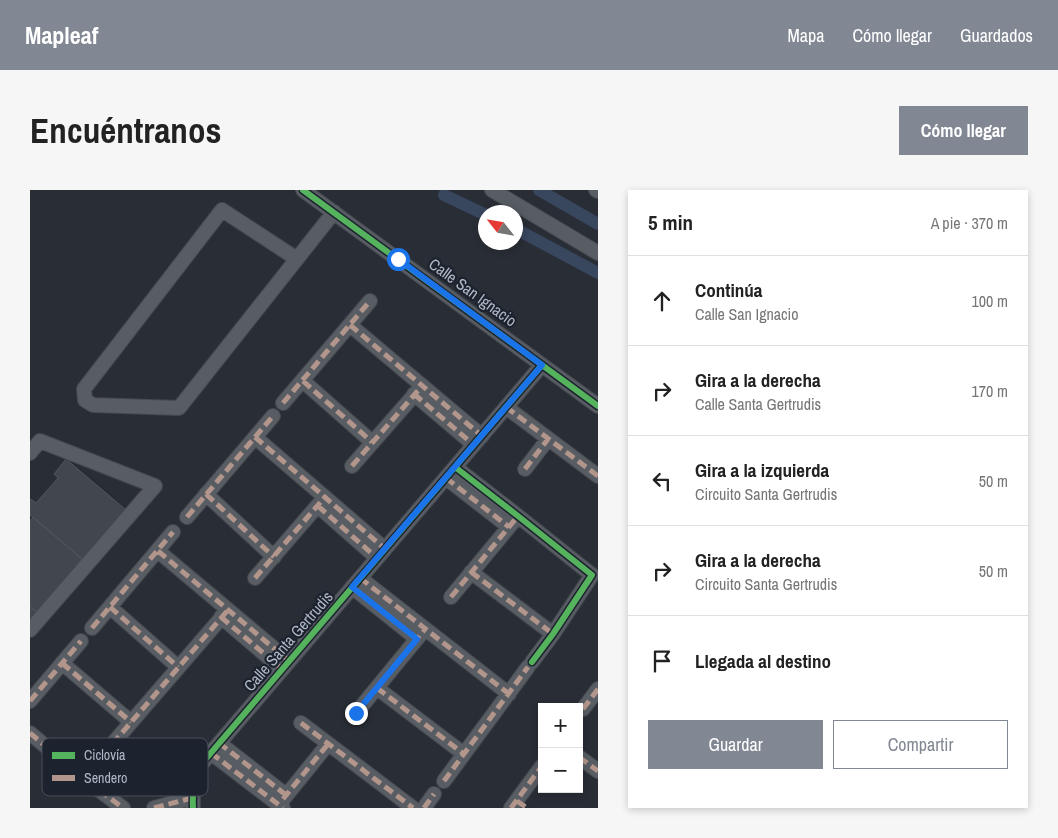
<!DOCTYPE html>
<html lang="es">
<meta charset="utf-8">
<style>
:root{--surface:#fff;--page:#f6f6f6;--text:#222;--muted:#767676;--line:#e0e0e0;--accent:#828893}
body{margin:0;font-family:"Archivo Narrow",sans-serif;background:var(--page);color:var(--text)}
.controls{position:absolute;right:15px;bottom:15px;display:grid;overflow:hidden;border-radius:0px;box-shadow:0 2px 8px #0003}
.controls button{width:45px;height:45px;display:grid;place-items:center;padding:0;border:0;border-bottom:1px solid var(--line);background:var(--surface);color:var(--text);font:25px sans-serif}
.compass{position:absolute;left:448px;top:15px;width:45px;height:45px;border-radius:50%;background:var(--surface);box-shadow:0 2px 8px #0003;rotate:301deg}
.stop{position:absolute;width:15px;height:15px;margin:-11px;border:4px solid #1a73e8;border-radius:50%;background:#fff}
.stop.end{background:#1a73e8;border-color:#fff;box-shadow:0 1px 5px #0008}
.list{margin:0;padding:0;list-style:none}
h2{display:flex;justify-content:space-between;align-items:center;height:65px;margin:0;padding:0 20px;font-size:21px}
h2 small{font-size:16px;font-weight:400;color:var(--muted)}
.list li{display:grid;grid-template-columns:32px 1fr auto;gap:15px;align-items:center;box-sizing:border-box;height:90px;padding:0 20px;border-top:1px solid var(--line)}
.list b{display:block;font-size:19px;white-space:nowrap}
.list p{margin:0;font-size:16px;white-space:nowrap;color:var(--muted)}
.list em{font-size:16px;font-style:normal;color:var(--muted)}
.actions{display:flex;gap:10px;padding:15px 20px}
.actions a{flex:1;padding:11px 0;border:1px solid var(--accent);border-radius:0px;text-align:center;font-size:18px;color:var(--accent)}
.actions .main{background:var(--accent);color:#fff}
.icon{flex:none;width:28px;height:28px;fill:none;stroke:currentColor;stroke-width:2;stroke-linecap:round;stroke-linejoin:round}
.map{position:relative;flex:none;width:568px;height:618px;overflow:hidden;border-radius:0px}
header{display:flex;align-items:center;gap:30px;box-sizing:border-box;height:70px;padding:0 25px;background:var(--accent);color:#fff}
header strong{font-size:24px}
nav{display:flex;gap:28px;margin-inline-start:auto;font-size:18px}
.intro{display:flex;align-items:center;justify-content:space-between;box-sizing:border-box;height:120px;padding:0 30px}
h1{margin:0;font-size:35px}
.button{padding:12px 22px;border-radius:0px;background:var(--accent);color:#fff;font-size:18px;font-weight:700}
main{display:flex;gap:30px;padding:0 30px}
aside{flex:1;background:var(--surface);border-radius:0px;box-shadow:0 2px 8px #0003}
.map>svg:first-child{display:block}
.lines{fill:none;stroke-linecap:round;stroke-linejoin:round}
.canal{stroke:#38465e;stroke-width:12}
.building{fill:#43474d;stroke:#50555d;filter:url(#shadow)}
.minor-casing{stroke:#44484e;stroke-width:16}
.minor{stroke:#585c63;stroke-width:14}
.quiet{stroke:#b2968c;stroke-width:5;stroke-dasharray:10 5;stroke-linecap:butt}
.cycleway-casing{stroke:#1c232f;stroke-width:9}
.cycleway{stroke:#56b35d;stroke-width:6}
.route{stroke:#1a73e8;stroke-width:6}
.labels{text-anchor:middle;stroke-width:4.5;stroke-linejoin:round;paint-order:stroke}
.street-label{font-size:16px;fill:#b2b9c6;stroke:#1c232f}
.key{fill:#1c232f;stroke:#49505c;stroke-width:1}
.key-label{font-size:14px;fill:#b2b9c6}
</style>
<header>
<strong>Mapleaf</strong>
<nav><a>Mapa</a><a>Cómo llegar</a><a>Guardados</a></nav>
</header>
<div class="intro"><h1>Encuéntranos</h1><a class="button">Cómo llegar</a></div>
<main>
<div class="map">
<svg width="568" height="618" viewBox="0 0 568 618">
<defs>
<filter id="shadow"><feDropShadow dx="4.5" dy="4.5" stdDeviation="1" flood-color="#0009"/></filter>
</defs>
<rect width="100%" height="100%" fill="#292d35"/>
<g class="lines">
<!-- canal -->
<path class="canal" d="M509 0 568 34
M414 5 456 25
M486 39 568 83"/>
</g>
<!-- building -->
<path class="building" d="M36 269 95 319 52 369 0 325V311L1 309 6 313 28 288 24 284Z
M3 327 52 369 7 422 0 417V331Z
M0 417 7 422 0 430Z"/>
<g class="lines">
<!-- minor casing -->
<g class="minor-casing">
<path id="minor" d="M273 0 568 216
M462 0 568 63
M566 0 568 1
M267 69 192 20 54 199 55 210 63 215 149 218 304 22
M320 135 452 246
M273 191 342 252
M384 204 444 255
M253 213 340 111
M476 217 568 286
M225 247 355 359
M0 263 10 251 125 296 0 440
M322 276 392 196
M425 277 488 326 562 385 523 444 502 472
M495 279 518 249
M416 288 479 337
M176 304 244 367
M288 316 347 368
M157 327 243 226
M128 361 259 471
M441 382 523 444
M225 388 295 307
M330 388 479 504
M322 397 387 449
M421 407 488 326
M80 417 148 477
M191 427 252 479
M62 438 143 342
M32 473 101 532
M347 498 434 564
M0 511 51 451
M553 519 568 499
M326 523 395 439
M271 533 383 618
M0 543 53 588 93 618
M189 553 256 605
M181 563 253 618
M549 567 568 581
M53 588 198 420
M414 591 498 477
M251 612 298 554
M124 618 162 608
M163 618C162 604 164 592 168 578L512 175
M394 618 404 604
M481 618 512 576"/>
</g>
<!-- minor -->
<use href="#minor" class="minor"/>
<!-- quiet -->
<path class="quiet" d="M320 135 452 246
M273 191 342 252
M384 204 444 255
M253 213 340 111
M476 217 568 286
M225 247 355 359
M322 276 392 196
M495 279 518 249
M416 288 479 337
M176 304 244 367
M288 316 347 368
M157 327 243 226
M128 361 259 471
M441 382 523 444
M225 388 295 307
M330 388 479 504
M322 397 387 449
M421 407 488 326
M80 417 148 477
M191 427 252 479
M62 438 143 342
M32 473 101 532
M347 498 434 564
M0 511 51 451
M553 519 568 499
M326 523 395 439
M271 533 383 618
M0 543 53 588 93 618
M189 553 256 605
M181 563 253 618
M549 567 568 581
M53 588 198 420
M414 591 498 477
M253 609 298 554
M487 611 497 618
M124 618 162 608
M394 618 404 604
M481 618 512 576"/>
<!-- cycleway casing -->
<g class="cycleway-casing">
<path id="cycleway" d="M273 0 568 216
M425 277 488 326 562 385 523 444 502 472
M163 618C162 604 164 592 168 578L512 175"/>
</g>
<!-- cycleway -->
<use href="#cycleway" class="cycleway"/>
</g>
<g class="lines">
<!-- route -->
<path class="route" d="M326 523 387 449 322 397 512 175 368 69"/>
</g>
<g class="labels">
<!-- street labels -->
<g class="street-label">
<text transform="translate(443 102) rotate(36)" y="6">Calle San Ignacio</text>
<text transform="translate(258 451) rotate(-49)" y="6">Calle Santa Gertrudis</text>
</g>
</g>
<!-- legend -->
<rect x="12" y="548" width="166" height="58" rx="8" class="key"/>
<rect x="22" y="562" width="23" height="7" fill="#56b35d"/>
<rect x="22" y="585" width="23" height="6" fill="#b2968c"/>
<g class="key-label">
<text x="54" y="570">Ciclovía</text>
<text x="54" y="593">Sendero</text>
</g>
</svg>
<div class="controls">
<button>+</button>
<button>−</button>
</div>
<svg class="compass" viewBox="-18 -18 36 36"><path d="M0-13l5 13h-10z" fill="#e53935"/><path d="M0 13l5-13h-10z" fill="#767676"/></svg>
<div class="stop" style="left:368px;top:69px"></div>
<div class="stop end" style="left:326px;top:523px"></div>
</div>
<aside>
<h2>5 min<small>A pie · 370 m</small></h2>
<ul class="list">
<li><svg class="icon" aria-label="ahead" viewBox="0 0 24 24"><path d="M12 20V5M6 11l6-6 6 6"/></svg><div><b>Continúa</b><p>Calle San Ignacio</p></div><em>100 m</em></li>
<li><svg class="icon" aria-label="right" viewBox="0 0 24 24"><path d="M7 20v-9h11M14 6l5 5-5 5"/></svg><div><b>Gira a la derecha</b><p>Calle Santa Gertrudis</p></div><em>170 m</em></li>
<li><svg class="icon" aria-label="left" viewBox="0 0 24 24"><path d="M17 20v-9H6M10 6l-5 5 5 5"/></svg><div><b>Gira a la izquierda</b><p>Circuito Santa Gertrudis</p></div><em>50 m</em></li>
<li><svg class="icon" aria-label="right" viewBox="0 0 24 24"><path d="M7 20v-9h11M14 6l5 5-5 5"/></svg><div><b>Gira a la derecha</b><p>Circuito Santa Gertrudis</p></div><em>50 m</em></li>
<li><svg class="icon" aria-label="arrive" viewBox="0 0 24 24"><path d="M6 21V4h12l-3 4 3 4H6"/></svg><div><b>Llegada al destino</b></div></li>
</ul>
<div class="actions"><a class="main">Guardar</a><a>Compartir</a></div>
</aside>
</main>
